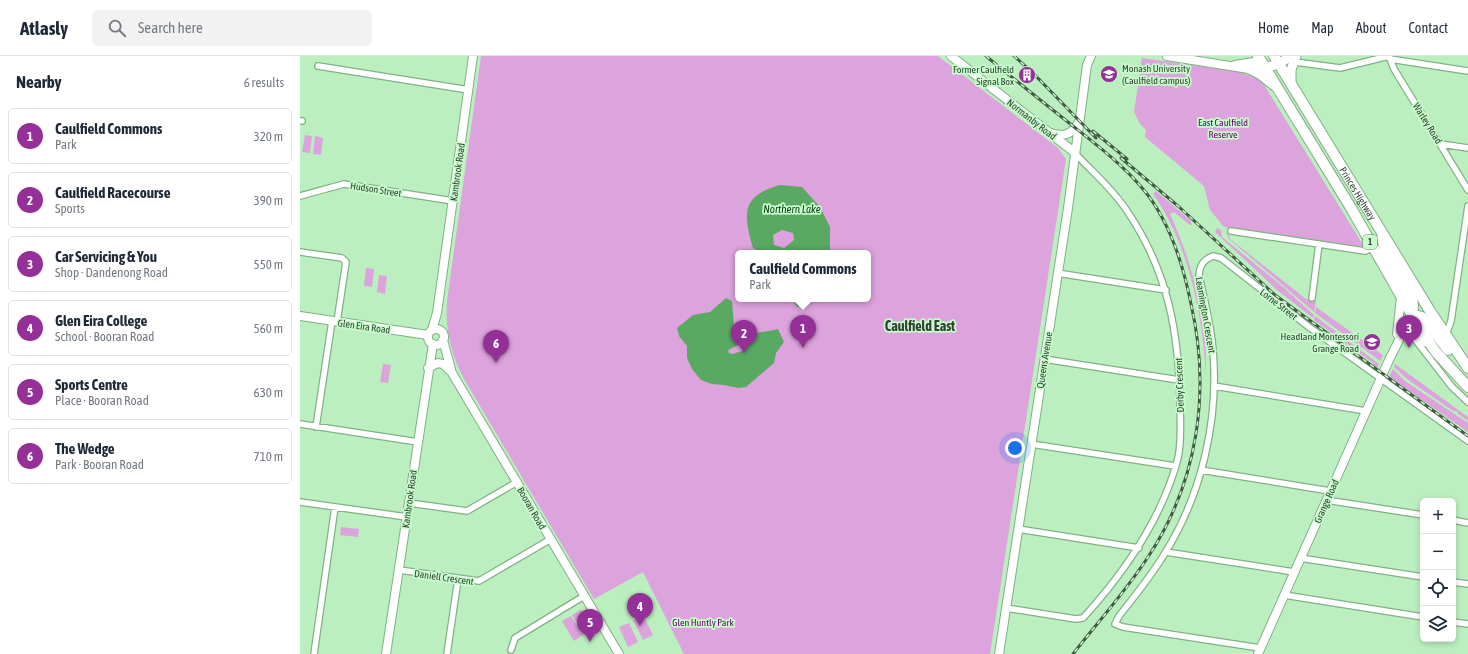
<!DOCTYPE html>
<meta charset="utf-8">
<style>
:root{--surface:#fff;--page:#f2f2f3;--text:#1f2937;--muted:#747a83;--line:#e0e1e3;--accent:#943097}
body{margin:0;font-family:"Asap Condensed",sans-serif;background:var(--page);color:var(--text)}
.controls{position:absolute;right:12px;bottom:12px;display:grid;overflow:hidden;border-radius:6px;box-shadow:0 2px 6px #0003}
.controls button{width:36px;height:36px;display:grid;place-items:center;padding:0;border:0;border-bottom:1px solid var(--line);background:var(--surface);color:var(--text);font:20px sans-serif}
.you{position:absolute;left:715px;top:392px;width:14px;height:14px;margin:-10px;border:3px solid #fff;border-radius:50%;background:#1a73e8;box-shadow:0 0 0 6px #1a73e833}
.badge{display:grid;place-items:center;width:26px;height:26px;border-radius:50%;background:var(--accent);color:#fff;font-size:13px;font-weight:700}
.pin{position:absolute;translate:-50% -33px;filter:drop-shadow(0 1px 2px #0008)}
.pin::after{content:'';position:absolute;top:21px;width:14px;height:12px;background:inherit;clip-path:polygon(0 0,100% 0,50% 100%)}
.popup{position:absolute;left:435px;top:194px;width:136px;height:52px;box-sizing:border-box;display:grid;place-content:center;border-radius:6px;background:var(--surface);filter:drop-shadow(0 1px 3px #0005);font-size:13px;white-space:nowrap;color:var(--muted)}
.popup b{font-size:15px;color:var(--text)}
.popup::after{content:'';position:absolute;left:50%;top:100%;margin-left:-8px;border:8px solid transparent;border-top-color:var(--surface)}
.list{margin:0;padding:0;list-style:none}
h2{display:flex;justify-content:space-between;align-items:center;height:52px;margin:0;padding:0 16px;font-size:17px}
h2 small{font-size:13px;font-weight:400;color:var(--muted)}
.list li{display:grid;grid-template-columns:26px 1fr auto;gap:12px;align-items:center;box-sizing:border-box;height:56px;margin:0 8px 8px;padding:0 8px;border:1px solid var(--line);border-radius:6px}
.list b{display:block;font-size:15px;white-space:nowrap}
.list p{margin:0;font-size:13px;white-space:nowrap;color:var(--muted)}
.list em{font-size:13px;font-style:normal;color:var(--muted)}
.icon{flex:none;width:22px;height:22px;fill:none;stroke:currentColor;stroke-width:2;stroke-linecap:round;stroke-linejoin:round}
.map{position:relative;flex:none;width:1168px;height:598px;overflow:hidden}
header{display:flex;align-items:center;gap:24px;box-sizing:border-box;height:56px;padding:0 20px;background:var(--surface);border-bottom:1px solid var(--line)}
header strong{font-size:19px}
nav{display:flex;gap:22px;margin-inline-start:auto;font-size:14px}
.search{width:280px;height:36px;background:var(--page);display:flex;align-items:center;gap:10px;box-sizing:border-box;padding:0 14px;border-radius:6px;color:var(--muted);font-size:15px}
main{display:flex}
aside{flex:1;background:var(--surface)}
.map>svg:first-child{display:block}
.green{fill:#dca3dc;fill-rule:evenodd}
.water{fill:#5aa963;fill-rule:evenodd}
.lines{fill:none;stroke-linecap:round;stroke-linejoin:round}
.street-casing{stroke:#81b185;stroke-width:8}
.secondary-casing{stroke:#81b185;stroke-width:10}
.primary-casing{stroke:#81b185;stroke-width:11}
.highway-casing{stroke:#81b185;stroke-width:12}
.street{stroke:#fff;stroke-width:5.5}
.secondary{stroke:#fff;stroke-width:8}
.primary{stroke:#fff;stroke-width:9}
.highway{stroke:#fff;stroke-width:10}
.rail-casing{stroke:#425b44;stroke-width:3}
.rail{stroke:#c9fccd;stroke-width:1.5;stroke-dasharray:4.5;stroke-linecap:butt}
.labels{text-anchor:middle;stroke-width:3.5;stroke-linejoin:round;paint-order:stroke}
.shield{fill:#c9fccd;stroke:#5c7a5f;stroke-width:1}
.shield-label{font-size:9px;font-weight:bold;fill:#2e4330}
.poi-label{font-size:10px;fill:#2e4330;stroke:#c9fccd;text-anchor:end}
.street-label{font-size:10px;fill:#2e4330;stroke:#c9fccd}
.park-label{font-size:10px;fill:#5e0162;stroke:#c9fccd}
.water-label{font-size:11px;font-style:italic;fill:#094416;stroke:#c9fccd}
.district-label{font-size:14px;font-weight:bold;fill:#2e4330;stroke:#c9fccd}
</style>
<header>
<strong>Atlasly</strong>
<div class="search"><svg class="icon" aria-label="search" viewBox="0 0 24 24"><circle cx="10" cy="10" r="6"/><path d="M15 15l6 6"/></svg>Search here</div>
<nav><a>Home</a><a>Map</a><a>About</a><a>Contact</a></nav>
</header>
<main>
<aside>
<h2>Nearby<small>6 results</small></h2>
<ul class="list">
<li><span class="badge">1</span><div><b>Caulfield Commons</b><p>Park</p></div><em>320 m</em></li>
<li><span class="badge">2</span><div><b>Caulfield Racecourse</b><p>Sports</p></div><em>390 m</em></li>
<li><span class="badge">3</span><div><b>Car Servicing &amp; You</b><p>Shop · Dandenong Road</p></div><em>550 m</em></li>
<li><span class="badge">4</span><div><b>Glen Eira College</b><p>School · Booran Road</p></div><em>560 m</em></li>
<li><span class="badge">5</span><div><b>Sports Centre</b><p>Place · Booran Road</p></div><em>630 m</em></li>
<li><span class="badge">6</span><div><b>The Wedge</b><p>Park · Booran Road</p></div><em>710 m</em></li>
</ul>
</aside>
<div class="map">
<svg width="1168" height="598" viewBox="0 0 1168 598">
<rect width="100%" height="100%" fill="#bcefc0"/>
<!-- green -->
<path class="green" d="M181 0H638L758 92 766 103 690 598H384L343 516 294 543 164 323C151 298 145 274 147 245ZM438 197H568V243H438Z
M842 2 940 16 961 24 1065 192 924 171 910 154 904 130 845 81 846 74 840 68 834 56Z
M5 79 12 80 10 97 2 96Z
M15 80 23 82 21 99 13 98Z
M856 135 890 164 892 169H890L874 156 870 158C887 195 902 244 905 285 906 297 906 309 906 321 903 260 889 188 853 138Z
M917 172 921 174 922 181 982 230 1014 259 1013 262 977 234 915 176Z
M927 174 930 183 1006 243 1016 245 1014 256 928 182Z
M66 212 74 213 72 231 64 230Z
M79 219 87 220 85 238 77 236Z
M1016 251 1083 299 1080 305 1015 257Z
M1015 260 1079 308 1076 315 1072 312 1073 307 1014 264Z
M83 308 91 309 88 327 80 326Z
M1095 308 1168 361V365L1157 357V355H1153L1107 323 1094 311Z
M1093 313 1105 325 1168 367V376L1089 321Z
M1089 323 1168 379V382L1088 324Z
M41 471 59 473 58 481 40 479Z
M281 554 293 573 284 579 272 559Z
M343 559 353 579 343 584 333 564Z
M271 560 283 579 274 585 262 565Z
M329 567 338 586 328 591 319 571Z"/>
<!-- water -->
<path class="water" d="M480 129 502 131 520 151 530 171V197H461L453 192C443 157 441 140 480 129ZM482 174 493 177 494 184 484 192 474 189 473 179Z
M426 242 432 245 434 270C446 281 463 276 478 273L484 286 476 297 474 307 446 331 438 332 424 329 412 328 401 324 392 313 387 302V290L379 280 377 272 393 259 410 256ZM444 286 447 287 443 295 432 298 429 297 428 294Z
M493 243H515L513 246 497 251Z"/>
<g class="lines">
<!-- street casing -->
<g class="street-casing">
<path id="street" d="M1089 0 1094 13 1168 134
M1090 3 1168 15
M995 6 1040 12 1089 0
M18 10 169 34
M0 65H2
M1141 88 1168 92
M0 140 44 128 153 145
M931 175 1065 195 1073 192
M0 196 42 202 46 206 37 266
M757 217 866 234
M1012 242 1019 188
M1146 279 1151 265 1168 150
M1114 282 1152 331 1168 346
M744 303 879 324
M914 330 1066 355
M0 368 118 386
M16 371 32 265
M731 388 875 410
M901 414 1030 435
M1026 444 1123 459
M0 446 107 461
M109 447 167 455 217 426
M1153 464 1168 467
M718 473 839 492
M866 496 994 516
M1000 502 1123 521
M99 514 179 525 251 483
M1153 526 1168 528
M984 539 1123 561
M706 552 776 563 783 562C825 516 862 463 878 402 882 384 880 365 880 347 879 277 868 215 827 155 813 133 792 116 774 96
M1153 566 1168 568
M960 592 823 571 815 568 819 560C835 540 852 519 865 497 902 438 919 363 913 294 911 268 904 244 899 219 900 209 903 204 913 200L921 202 1009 271 1168 385
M211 594 215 582 284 540
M14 598 35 451
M147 598 158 523"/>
</g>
<!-- secondary casing -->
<g class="secondary-casing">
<path id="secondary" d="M651 0 774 96
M867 0 949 13 964 12
M935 9 960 5
M948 13 960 19 975 31
M751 77C763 81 772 79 778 67
M0 260 128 279
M128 281a8 8 0 1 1 16 0a8 8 0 1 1-16 0Z
M132 274 137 257 173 0
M1103 277 1130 288
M1097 278 1101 241
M143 284 152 317 319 598
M128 312 138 307 143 308 150 315
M86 598 133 288
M699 598 768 152 787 9 791 0
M958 598 1089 304 1112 258"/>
</g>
<!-- primary casing -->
<g class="primary-casing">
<path id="primary" d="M964 12 979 8 990 0
M991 27V14L996 0"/>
</g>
<!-- highway casing -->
<g class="highway-casing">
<g id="highway">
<path d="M958 0 1051 152 1117 268 1135 295 1168 331"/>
<path id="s1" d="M974 0 1130 255 1168 312"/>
<path d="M1082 182 1087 200 1112 243 1113 250 1112 258"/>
<path d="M1111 258 1122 261 1148 294"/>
</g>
</g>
<!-- street -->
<use href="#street" class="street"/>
<!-- secondary -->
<use href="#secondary" class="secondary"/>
<!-- primary -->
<use href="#primary" class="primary"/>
<!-- highway -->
<use href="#highway" class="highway"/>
<!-- rail casing -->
<g class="rail-casing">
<path id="rail" d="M686 0C715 24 744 47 773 70 797 89 823 109 843 133 870 165 883 208 891 248 911 335 898 426 848 501 826 535 798 566 773 598
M714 0 732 16 796 82
M793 75 827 103
M821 102 878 150 975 239 1168 380"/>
</g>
<!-- rail -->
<use href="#rail" class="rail"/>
</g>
<!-- icons -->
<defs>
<g id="university-disc" transform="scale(0.9)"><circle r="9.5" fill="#943097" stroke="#c9fccd"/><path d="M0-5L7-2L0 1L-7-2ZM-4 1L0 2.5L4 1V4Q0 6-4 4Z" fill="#fff"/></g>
<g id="building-disc" transform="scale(0.9)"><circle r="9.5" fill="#943097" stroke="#c9fccd"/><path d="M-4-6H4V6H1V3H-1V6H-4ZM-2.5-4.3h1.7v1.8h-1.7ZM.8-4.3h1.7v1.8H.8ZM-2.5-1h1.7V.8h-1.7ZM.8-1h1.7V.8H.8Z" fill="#fff"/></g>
<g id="school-disc" transform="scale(0.9)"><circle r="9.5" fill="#943097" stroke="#c9fccd"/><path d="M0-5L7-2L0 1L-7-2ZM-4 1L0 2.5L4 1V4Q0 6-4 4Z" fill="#fff"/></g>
</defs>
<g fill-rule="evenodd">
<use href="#university-disc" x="809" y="18"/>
<use href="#building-disc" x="727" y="19"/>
<use href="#school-disc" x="1072" y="286"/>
</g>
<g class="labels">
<!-- shield labels -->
<rect class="shield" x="1063" y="179" width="14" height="14" rx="3"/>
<g class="shield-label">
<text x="1070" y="189">1</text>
</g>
<!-- poi labels -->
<g class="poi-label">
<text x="822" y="16" text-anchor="start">Monash University<tspan x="822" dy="12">(Caulfield campus)</tspan></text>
<text x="714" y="17">Former Caulfield<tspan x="714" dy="12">Signal Box</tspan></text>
<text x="1059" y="284">Headland Montessori<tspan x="1059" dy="12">Grange Road</tspan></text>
</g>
<!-- street labels -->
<g class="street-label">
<text transform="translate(732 63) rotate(38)" y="4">Normanby Road</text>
<text transform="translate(1128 67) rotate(58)" y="4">Warley Road</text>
<text transform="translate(157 116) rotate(-82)" y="4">Kambrook Road</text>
<text transform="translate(76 133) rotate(9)" y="4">Hudson Street</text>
<text dy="4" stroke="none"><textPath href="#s1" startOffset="161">Princes Highway</textPath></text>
<text transform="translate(979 248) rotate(38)" y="4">Lorne Street</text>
<text transform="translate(906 259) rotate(80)" y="4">Leamington Crescent</text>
<text transform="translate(64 270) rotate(8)" y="4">Glen Eira Road</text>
<text transform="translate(744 304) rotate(-81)" y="4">Queens Avenue</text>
<text transform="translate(879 329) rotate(-92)" y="4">Derby Crescent</text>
<text transform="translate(109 443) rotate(-82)" y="4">Kambrook Road</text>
<text transform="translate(1026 445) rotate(-66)" y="4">Grange Road</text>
<text transform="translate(232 452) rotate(60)" y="4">Booran Road</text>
<text transform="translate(144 521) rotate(8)" y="4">Daniell Crescent</text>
</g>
<!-- park labels -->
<g class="park-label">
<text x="923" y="70">East Caulfield<tspan x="923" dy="12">Reserve</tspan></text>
<text x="403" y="570">Glen Huntly Park</text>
</g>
<!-- water labels -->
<g class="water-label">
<text x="492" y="157">Northern Lake</text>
</g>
<!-- district labels -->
<g class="district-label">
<text x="620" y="275">Caulfield East</text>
</g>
</g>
</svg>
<div class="controls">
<button>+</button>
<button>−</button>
<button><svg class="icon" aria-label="locate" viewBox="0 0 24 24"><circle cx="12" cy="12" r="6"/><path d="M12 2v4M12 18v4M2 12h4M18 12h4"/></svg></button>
<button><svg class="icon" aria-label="layers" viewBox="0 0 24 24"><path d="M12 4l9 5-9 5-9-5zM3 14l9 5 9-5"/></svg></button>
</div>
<div class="you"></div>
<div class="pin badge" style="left:503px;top:292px">1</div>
<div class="popup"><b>Caulfield Commons</b>Park</div>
<div class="pin badge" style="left:444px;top:297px">2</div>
<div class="pin badge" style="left:1109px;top:292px">3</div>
<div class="pin badge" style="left:340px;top:570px">4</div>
<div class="pin badge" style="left:290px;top:586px">5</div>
<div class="pin badge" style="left:196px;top:307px">6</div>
</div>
</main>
